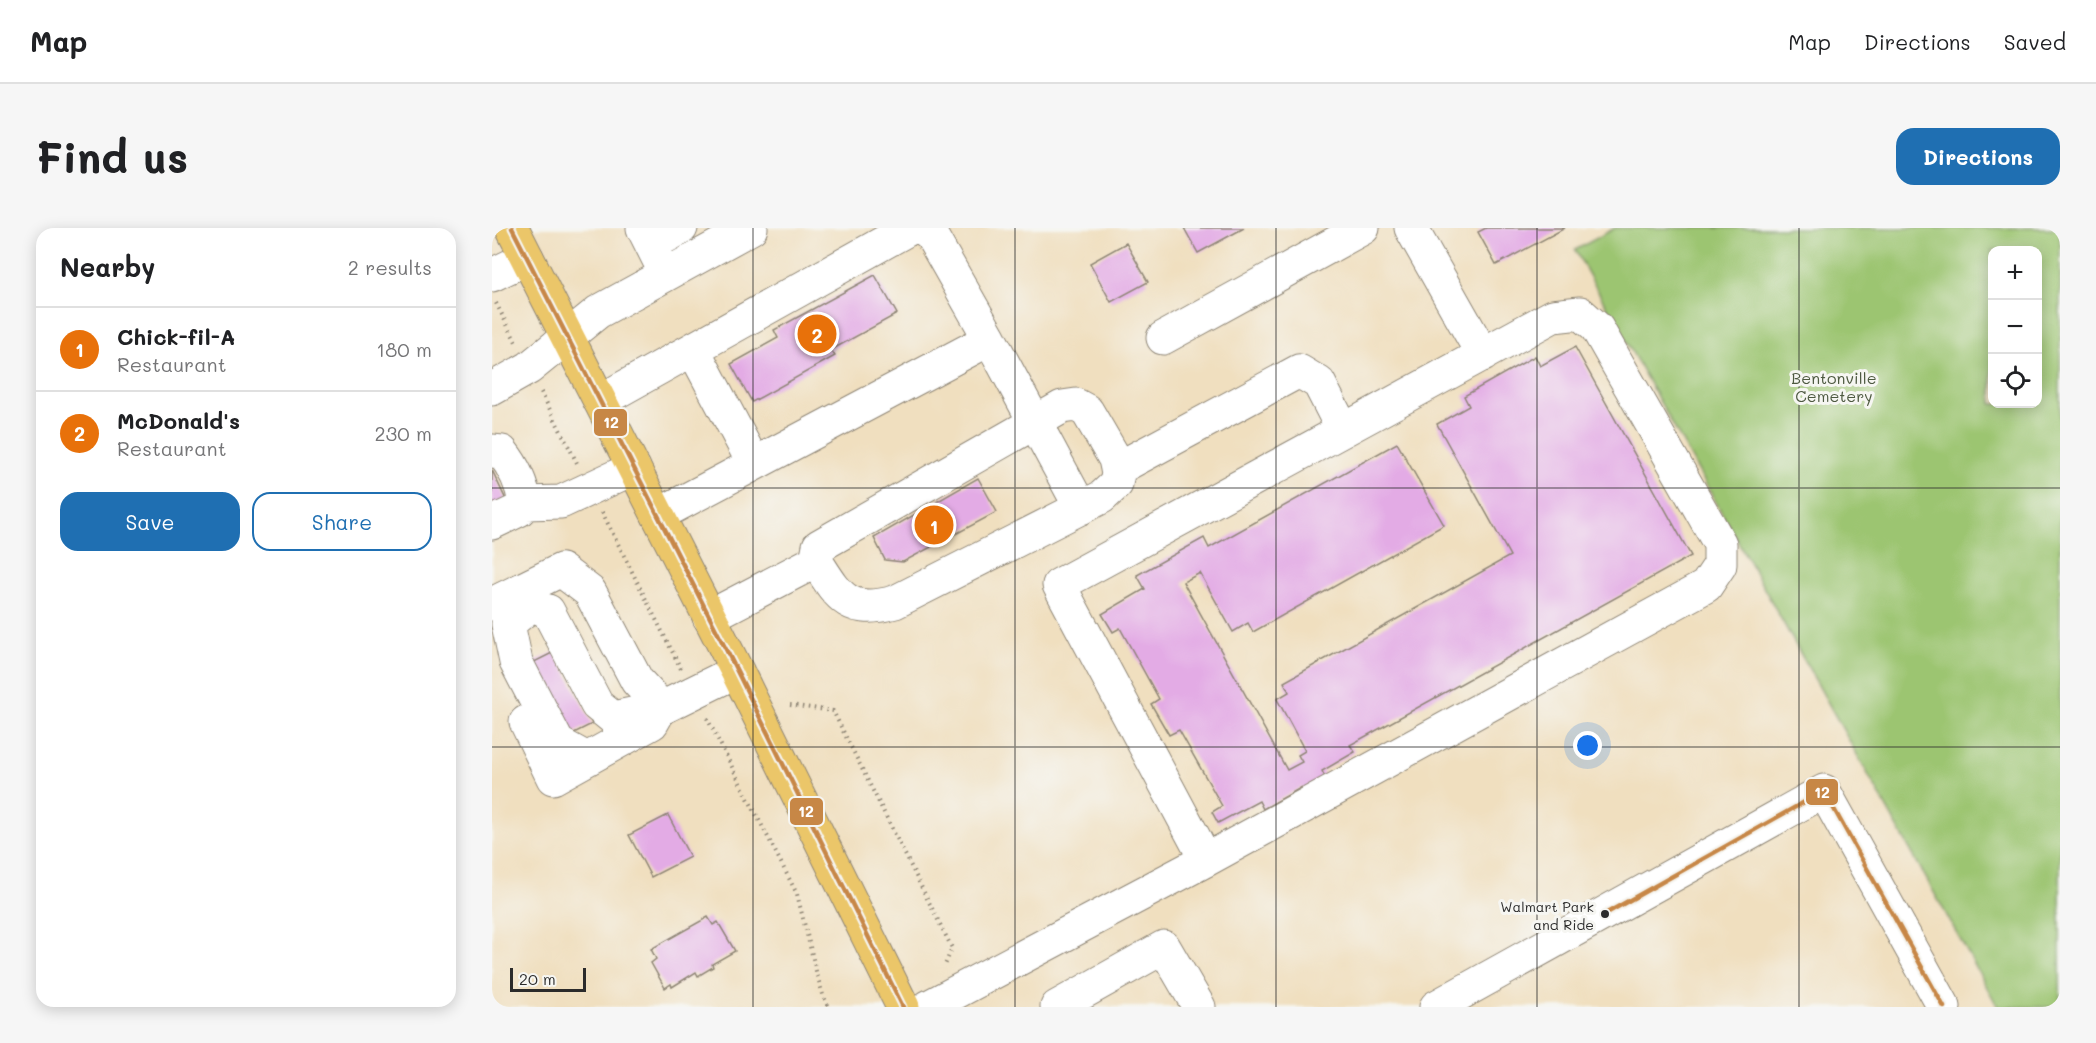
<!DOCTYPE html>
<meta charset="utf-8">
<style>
:root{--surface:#fff;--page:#f6f6f6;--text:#202124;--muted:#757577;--line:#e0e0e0;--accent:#1f6fb2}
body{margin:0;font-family:Mali,sans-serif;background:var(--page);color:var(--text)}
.controls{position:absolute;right:18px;top:18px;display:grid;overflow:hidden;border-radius:12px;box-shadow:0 3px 15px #0003}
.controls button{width:54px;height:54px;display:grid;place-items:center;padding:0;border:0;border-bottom:2px solid var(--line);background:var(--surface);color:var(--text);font:30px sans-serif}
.scale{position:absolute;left:18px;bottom:15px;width:76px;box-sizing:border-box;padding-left:6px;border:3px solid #2b2b2b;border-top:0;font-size:16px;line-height:21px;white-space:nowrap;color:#2b2b2b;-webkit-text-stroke:4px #f6f6f2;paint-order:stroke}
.you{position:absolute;left:1096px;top:518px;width:21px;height:21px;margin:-15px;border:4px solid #fff;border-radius:50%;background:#1a73e8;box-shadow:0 0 0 9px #1a73e833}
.badge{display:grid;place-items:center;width:39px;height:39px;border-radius:50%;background:var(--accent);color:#fff;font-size:20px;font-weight:700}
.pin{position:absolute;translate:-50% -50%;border:3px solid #fff;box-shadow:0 2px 6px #0006}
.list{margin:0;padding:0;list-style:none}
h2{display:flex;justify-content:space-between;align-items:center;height:78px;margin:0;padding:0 24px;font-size:26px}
h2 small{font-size:20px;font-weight:400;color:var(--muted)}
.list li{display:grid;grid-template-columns:39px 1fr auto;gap:18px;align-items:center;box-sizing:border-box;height:84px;padding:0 24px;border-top:2px solid var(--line)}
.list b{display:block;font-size:22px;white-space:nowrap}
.list p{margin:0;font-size:20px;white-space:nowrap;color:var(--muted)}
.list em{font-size:20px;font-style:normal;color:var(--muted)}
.actions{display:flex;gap:12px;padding:18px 24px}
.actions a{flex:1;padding:14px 0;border:2px solid var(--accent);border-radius:18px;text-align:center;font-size:21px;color:var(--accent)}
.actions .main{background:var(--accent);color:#fff}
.icon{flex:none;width:33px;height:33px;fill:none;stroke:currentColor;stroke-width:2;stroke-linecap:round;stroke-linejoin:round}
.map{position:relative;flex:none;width:1568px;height:779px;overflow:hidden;border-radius:18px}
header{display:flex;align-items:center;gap:36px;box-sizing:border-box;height:84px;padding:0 30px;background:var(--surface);border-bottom:2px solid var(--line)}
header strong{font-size:28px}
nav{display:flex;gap:33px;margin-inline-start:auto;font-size:21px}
.intro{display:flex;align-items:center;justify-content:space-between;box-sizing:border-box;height:144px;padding:0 36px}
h1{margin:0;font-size:42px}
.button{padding:15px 27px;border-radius:18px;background:var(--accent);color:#fff;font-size:21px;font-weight:700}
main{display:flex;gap:36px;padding:0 36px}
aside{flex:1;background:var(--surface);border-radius:18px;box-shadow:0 3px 15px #0003}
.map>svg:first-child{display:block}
.green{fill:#9cc571;stroke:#64784e;stroke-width:1.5;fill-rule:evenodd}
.building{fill:#e3abe5}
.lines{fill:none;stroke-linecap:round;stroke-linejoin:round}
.minor-casing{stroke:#8e8575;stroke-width:35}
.major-casing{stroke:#8e8575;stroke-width:35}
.path{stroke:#8e8575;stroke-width:4;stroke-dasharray:1.5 4.5;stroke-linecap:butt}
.minor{stroke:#fff;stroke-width:33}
.major{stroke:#ebc669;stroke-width:33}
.bus-1-casing{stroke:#f6f6f2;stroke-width:9}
.bus-1{stroke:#c78746;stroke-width:4.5}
.grid{fill:none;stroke:#2b2b2b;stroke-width:1.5;stroke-opacity:0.55}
.bus-dot{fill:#2b2b2b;stroke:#f6f6f2;stroke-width:2}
.labels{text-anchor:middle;stroke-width:6;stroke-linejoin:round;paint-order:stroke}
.bus-label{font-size:14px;fill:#2b2b2b;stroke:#f6f6f2;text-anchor:end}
.park-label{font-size:16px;fill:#4d5940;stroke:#f6f6f2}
.line-badge{stroke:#f6f6f2;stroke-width:2}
.badge-label{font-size:16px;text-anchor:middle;font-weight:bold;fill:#fff}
</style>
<header>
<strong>Map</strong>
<nav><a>Map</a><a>Directions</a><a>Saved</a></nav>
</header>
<div class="intro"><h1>Find us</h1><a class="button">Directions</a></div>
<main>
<aside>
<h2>Nearby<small>2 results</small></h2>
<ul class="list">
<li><span class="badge" style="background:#e8710a">1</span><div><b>Chick-fil-A</b><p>Restaurant</p></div><em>180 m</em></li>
<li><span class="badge" style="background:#e8710a">2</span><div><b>McDonald's</b><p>Restaurant</p></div><em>230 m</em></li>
</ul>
<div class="actions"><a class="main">Save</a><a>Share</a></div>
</aside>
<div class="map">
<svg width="1568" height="779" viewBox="0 0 1568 779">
<rect width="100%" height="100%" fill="#f6f6f2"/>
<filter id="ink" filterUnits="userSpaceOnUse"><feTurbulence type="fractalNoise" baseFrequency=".0167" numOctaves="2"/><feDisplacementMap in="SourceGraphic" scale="12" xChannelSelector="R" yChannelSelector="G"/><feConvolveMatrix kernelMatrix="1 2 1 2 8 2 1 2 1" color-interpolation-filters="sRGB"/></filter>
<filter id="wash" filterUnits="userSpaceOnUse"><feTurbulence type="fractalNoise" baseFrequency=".008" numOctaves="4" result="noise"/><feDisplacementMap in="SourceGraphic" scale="24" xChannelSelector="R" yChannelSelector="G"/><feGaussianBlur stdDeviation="1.35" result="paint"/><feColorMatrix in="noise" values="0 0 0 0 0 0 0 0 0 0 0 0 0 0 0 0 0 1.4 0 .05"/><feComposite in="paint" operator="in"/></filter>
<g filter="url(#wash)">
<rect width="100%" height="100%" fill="#f0dfbf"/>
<!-- green -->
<path class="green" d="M1123 0H1568V779H1506L1083 22ZM1500 22H1546V176H1500Z"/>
<g id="blocks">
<!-- building -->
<path class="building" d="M692 0H752L706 25Z
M994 0H1073L1004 37 986 4Z
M634 15 656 54 619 74 598 35Z
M383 47 405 86 339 122 343 128 260 174 239 136 286 110 282 102Z
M1083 119 1199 328 858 517 863 524 830 543 834 551 812 564 810 559 771 581 767 573 726 595 720 584 730 578 687 502 677 507 659 476 667 471 628 400 621 404 610 386 653 361 645 347 712 310 717 320 905 215 952 297 761 404 756 395 741 404 708 345 691 354 795 542 810 534 806 527 813 523 785 471 797 464 792 454 1018 328 945 196 977 178 972 168 1043 128 1048 138Z
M0 242 14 272 0 279Z
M486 250 505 284 411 334 393 332 382 310Z
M64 423 100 496 72 510 36 437Z
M176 587 198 629 159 649 137 607Z
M216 689 221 697 226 694 243 723 220 736 221 739 206 748 204 744 180 759 179 756 173 760 159 735 164 731 159 721Z"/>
</g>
</g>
<g filter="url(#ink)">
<use href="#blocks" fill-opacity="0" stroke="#8e8575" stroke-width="1.5"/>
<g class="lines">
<!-- minor casing -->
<g class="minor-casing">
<path id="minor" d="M151 0 174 46
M919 0 991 127
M160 16 189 0
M0 47 35 30
M671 110 871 0
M498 111 589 280
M201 121 262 236
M0 161 37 140 106 84 259 0
M108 173 418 0
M584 177 595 183 623 231 626 245 624 256 610 269 403 374C356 387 347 369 324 333L327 318 570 179Z
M0 223 10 224C22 239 30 256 33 275L27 282 0 295
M625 241 807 143 827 155 851 202
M33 275 69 274 142 240
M166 287 498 111 435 0
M0 376 69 342 98 364 145 453 170 480
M217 389 324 333
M34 494 61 550 160 495 164 488
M95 531 66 515 24 434 16 396 39 377 56 383 105 477 121 490 170 480 245 443
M436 779 714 632 1214 358 1228 337V316L1105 100 1088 85 1061 88 567 357 714 632
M565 779 672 719 707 779
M944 779 1332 563 1452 779"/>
</g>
<!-- major casing -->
<g class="major-casing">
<path id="major" d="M20 0 245 443 411 779"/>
</g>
<!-- path -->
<path class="path" d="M4 75 24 114
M49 164 85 235
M110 284 189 441
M298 477 341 483 460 720 453 737
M215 490 305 666 325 747 331 767 337 779"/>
<!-- minor -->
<use href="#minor" class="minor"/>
<!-- major -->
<use href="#major" class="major"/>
<!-- bus-1 casing -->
<g class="bus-1-casing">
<path id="bus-1" d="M20 0 245 443 411 779
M1113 686 1332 563 1452 779"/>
</g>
<!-- bus-1 -->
<use href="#bus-1" class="bus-1"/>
</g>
</g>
<!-- grid -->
<path class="grid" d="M261 0V779M523 0V779M784 0V779M1045 0V779M1307 0V779M0 260H1568M0 519H1568"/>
<!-- markers -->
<circle class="bus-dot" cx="1113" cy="686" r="5"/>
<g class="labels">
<!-- bus labels -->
<g class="bus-label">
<text x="1102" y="684">Walmart Park<tspan x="1102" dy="18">and Ride</tspan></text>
</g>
<!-- park labels -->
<g class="park-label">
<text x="1342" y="156">Bentonville<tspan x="1342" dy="18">Cemetery</tspan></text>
</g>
</g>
<g class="line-badge">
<rect x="101" y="180" width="35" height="29" rx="6" fill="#c78746"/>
<rect x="1313" y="550" width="34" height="28" rx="6" fill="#c78746"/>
<rect x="297" y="569" width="35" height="29" rx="6" fill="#c78746"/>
</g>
<g class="badge-label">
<text x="119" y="200">12</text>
<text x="1330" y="570">12</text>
<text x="314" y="589">12</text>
</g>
</svg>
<div class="controls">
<button>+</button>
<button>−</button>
<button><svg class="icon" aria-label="locate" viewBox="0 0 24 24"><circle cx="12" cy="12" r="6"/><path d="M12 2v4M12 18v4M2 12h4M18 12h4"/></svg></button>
</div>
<div class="scale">20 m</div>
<div class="you"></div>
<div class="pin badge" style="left:442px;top:297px;background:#e8710a">1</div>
<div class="pin badge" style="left:325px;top:106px;background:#e8710a">2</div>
</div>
</main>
